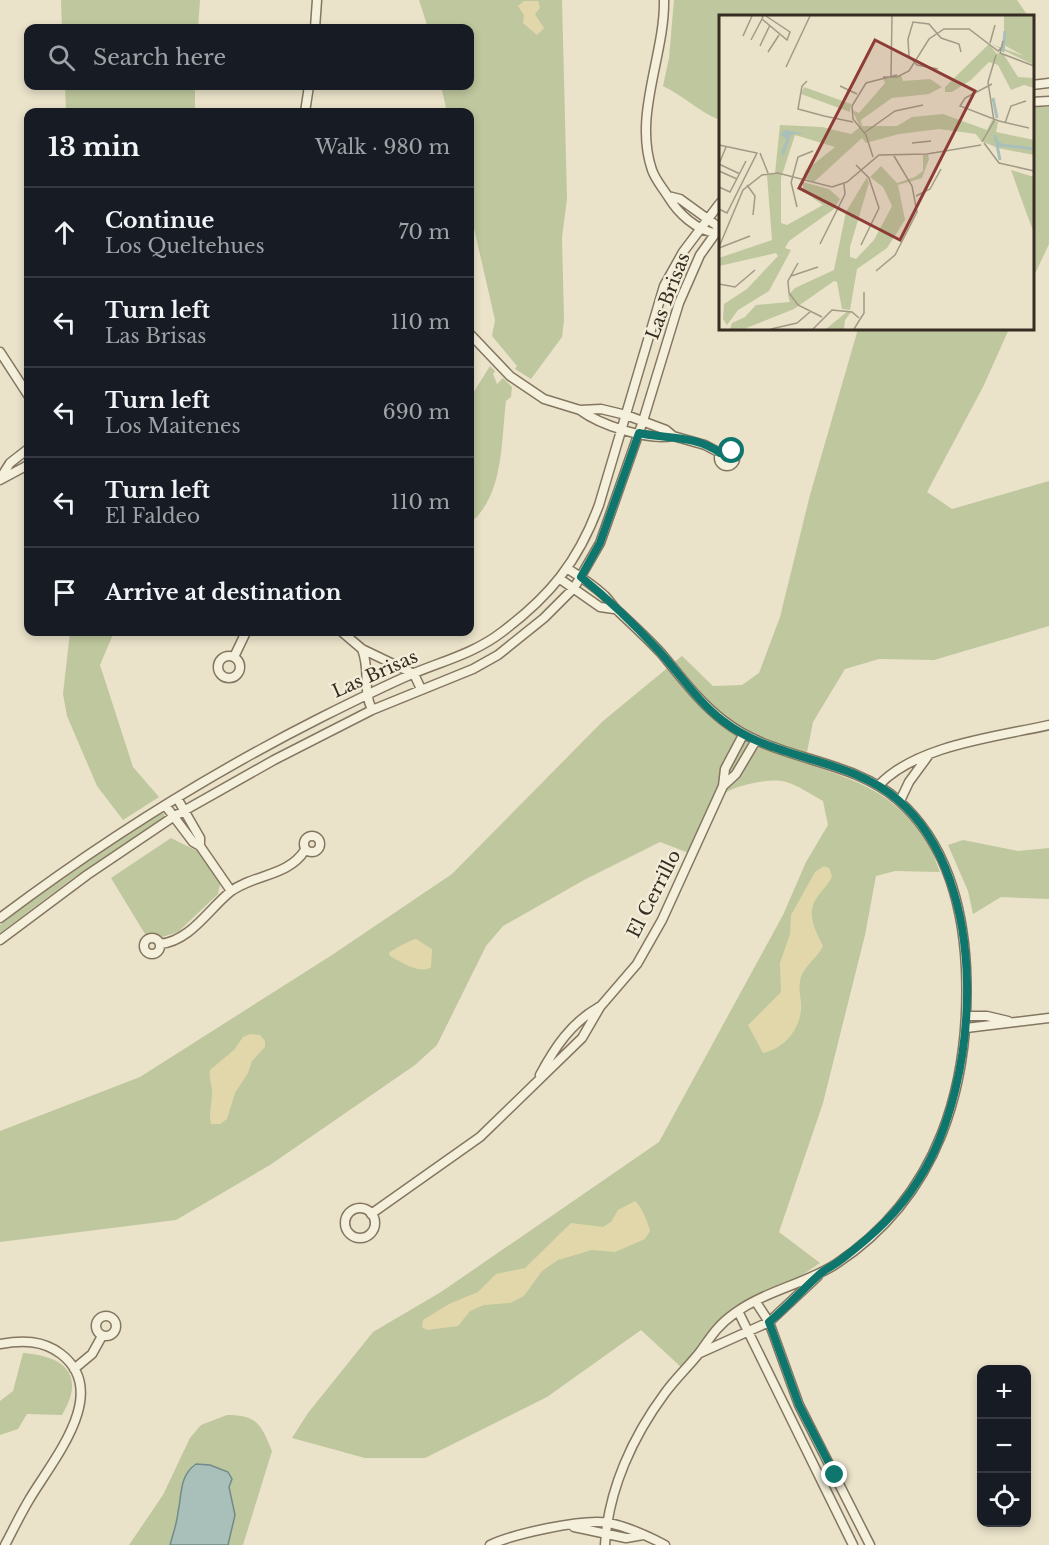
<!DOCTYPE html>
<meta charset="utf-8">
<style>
:root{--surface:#171b24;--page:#242831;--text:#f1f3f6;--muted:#9ea1a6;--line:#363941}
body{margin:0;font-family:"Libre Baskerville",serif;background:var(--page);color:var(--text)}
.controls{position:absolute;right:18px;bottom:18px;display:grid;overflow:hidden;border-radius:12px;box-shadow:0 3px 9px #0003}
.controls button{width:54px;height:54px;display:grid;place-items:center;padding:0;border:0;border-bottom:2px solid var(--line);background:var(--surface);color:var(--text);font:30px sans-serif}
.stop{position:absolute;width:18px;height:18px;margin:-14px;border:4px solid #0f766e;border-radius:50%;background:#fff}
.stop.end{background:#0f766e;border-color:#fff;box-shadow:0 2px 6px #0008}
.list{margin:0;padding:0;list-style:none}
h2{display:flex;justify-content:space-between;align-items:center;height:78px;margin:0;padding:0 24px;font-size:26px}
h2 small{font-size:20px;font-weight:400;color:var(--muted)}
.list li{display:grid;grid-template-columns:39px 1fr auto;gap:18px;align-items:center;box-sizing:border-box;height:90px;padding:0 24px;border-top:2px solid var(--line)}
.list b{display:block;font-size:22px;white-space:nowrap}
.list p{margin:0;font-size:20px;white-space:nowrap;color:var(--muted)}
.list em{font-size:20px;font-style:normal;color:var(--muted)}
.icon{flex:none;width:33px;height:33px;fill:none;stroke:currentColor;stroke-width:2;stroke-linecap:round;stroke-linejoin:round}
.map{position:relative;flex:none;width:1049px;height:1545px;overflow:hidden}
.search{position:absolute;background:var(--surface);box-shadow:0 3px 9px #0003;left:24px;top:24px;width:450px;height:66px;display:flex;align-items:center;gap:15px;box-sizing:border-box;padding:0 21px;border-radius:12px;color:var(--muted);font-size:22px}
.panel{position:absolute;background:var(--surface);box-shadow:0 3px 9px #0003;left:24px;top:108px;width:450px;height:528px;border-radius:12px}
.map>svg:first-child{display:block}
.green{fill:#bfc79e}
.sand{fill:#e2d7aa}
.water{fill:#a9bfba;stroke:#718c87;stroke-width:1.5}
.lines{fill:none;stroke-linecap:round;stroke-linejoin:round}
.street-casing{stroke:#847660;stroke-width:11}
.street{stroke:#f5f0dc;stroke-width:8}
.route{stroke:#0f766e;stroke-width:8}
.labels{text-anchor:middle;stroke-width:5;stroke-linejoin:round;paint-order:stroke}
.street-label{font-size:18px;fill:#372d22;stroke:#f2ecd8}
.inset-river{fill:none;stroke:#a9bfba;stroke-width:3}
.inset-road{fill:none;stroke:#a29a86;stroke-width:1.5}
.view{fill:#8d3c36;fill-opacity:0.15;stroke:#8d3c36;stroke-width:3}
.inset-edge{fill:none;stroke:#372d22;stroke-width:3}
</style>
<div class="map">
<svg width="1049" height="1545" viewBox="0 0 1049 1545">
<rect width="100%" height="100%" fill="#eae2c9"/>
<!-- green -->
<path class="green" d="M61 0H200L198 28H62Z
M419 0H562L567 199 562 237 564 320 562 337 531 379 515 369 517 366 492 336 495 320 470 211V112H447L441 86H470V28H428Z
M674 0H1017L1028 16H720V120C699 112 684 96 663 86L669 58Z
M65 86H195V112H66Z
M1033 107H1049V244L1033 278Z
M858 329H1009L983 387 927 492 952 509 1049 481V626L934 660 879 659 845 669 813 722 805 762C858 783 888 788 925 838 932 847 935 861 940 872L895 871 876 876 865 935 823 1103 779 1232 820 1263 780 1290 727 1315 700 1343 682 1368 641 1330 547 1397 425 1458H365L292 1438 308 1413 373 1332 441 1292 659 1142 783 915 806 862 828 825 823 801C812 795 798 785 786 782 768 777 730 786 716 799 705 809 694 839 689 853L660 842 584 880 503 926 486 946 437 1045 415 1065 270 1165 176 1220 0 1242V1131L140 1077 332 955 452 874 603 721 682 656 713 686 742 685 759 673 780 617 810 495Z
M490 366 495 371 493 374 497 384 503 378 512 387 511 397 506 401C501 441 504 496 470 523V398Z
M70 632H114L100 665 133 767 159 797 123 820 97 786 67 716 63 694Z
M160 813 165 814 163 819 73 878 0 933V925C51 884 105 848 160 813Z
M171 838 197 851 220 884 218 894 178 932 162 937 145 934 111 878Z
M963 840 1018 851 1049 848V899L1001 897 973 914 968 891 948 845Z
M23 1353C65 1356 86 1375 62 1415L27 1414 18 1429 0 1435V1401L13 1391Z
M227 1415C258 1415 261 1425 272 1451L243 1545H129L163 1495 190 1438 201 1425Z"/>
<!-- sand -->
<path class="sand" d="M524 1H538L540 8 535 14 544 28 537 35 523 23 524 15 518 6Z
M824 866 829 868 832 876C829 884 823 889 818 896 805 912 815 930 823 946 817 959 803 966 800 981 798 991 802 1001 801 1010 799 1031 783 1049 763 1053L748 1025 781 992 780 963 790 934 791 915 815 872Z
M416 939 432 949 431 967C420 975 401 962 390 956L389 953C392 950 412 939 416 939Z
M250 1034 260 1035 265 1041V1047L252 1061 248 1073 235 1093 227 1119 220 1124H211C208 1111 213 1102 212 1089 211 1082 209 1078 210 1070L234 1050 243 1037Z
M635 1201C641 1206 648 1222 650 1231L645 1239 615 1252 592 1250 558 1260 542 1271 524 1296 510 1303 484 1305 470 1311 458 1326 427 1330 422 1327 423 1320 449 1304 478 1292 496 1274 525 1268 571 1223 603 1227 611 1222 618 1210Z"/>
<!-- water -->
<path class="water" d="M196 1464 210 1465 228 1472 232 1479 229 1487 235 1515 228 1545H170C173 1534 177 1523 178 1512 182 1494 179 1476 196 1464Z"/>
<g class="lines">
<!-- street casing -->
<g class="street-casing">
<path id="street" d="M664 0C665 55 633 115 652 170 656 181 663 188 669 198 678 213 696 230 715 233
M315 28 317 0
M1032 85 1049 83
M1032 102 1049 101
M305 112 309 86
M668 196 680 199 720 228
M470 334 510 376 544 399 580 410 601 409 626 415 666 430 673 436 705 445 720 453
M0 352 28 395
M580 410C600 425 648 441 673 436
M719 458a8 8 0 1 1 16 0a8 8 0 1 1-16 0Z
M0 479 10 463 28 449
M0 480 28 465
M568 569C581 577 594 586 605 596 610 601 613 607 618 611 633 625 647 638 661 653 681 677 699 702 724 721 775 761 851 758 898 800 946 842 963 907 966 968 971 1085 939 1196 836 1264 805 1284 765 1291 735 1313 717 1326 712 1335 700 1352 689 1366 676 1378 665 1393 633 1436 608 1490 605 1545
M560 579 600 607 614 609
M342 632 362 649 414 674 421 689
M362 649C371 672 362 688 372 710
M218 667a11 11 0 1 1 22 0a11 11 0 1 1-22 0Z
M234 657 246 632
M879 785C917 745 996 737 1049 725
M723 786 736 774 755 742
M177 798 200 838V846
M900 801 909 782 928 756
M165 805 193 842 200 846 231 891
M304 844a8 8 0 1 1 16 0a8 8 0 1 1-16 0Z
M0 918C101 842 209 774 322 717 352 702 382 687 412 674 443 661 475 653 502 632 550 596 578 562 599 505L664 286 683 252 720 203
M144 946a8 8 0 1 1 16 0a8 8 0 1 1-16 0Z
M0 940 87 875 173 817 274 760 372 710 473 669 498 655 544 618 574 588 600 543 643 421 679 303 700 255 720 227
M160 944C190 941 208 910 230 892 253 874 288 877 305 850
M968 1016H987L1008 1021
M966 1028 1049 1018
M540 1075C555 1047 571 1023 599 1007
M345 1223a15 15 0 1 1 30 0a15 15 0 1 1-30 0Z
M371 1214 480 1137 582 1038 600 1007 637 964 662 920 723 786 725 769 743 735
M756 1302 769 1322 799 1405 870 1545
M738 1311 853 1545
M96 1326a10 10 0 1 1 20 0a10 10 0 1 1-20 0Z
M0 1344C22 1340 43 1340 61 1354 112 1393 51 1462 29 1500 20 1515 13 1530 5 1545
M700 1353 769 1322 818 1276
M74 1369 92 1354 102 1336
M574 1527 626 1538 643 1535
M490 1545C513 1534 584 1518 609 1523 628 1527 648 1536 665 1545"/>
</g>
<!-- street -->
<use href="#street" class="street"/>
</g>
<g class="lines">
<!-- route -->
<path class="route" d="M732 451 724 450 720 453C696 435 666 439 639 433L600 543 581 577C608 599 634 624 658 650 680 674 697 701 723 721 774 761 849 757 898 800 992 880 981 1083 919 1179 899 1212 872 1236 842 1259 835 1265 827 1268 821 1273 803 1289 787 1307 769 1322L799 1405 835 1475"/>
</g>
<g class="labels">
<!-- street labels -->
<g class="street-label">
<text transform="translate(668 296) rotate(-69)" y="6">Las Brisas</text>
<text transform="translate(375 674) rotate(-24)" y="6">Las Brisas</text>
<text transform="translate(654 894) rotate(-63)" y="6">El Cerrillo</text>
</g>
</g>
<!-- overview -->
<g transform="translate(719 15)">
<rect width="315" height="315" fill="#eae2c9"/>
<path d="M285 1H315V50L272 29 305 41 285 30ZM270 29 277 38 285 40 299 62 315 63V73L305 70 292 75 279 50 270 47 252 65 233 77H226V72ZM182 60 184 66 211 64 223 72 210 79 173 83 142 105 143 111H178L193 102 224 99 268 115 273 105 279 107 277 117 315 125V140L279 133 262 126 257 119 220 114 180 119 147 128 143 123 95 167 85 163 86 156 116 132 76 120 62 163V208L68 210 104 190 84 176V167L110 174 121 184 115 194 70 226 66 233 72 235 50 276 19 295 8 310 4 304 5 289 28 274 59 241 57 238 0 251V243L53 225 48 160 56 158 61 110 103 112 132 119 141 112 133 95 140 98 166 68 164 63ZM85 72 132 89 131 97 82 79ZM204 140H209L210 144 203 163 179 170 186 205 168 233 138 254 131 295 123 294 118 267 115 266 75 294 25 314H11L13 308 26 302 37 290 71 287 69 280 76 273 115 255 127 197 148 162 150 168 131 232V242L137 244 155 225 173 191 164 172 151 162 162 151 178 168 196 162 204 156ZM292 155 315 162V218L306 194ZM129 296 132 297 126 305 125 314H107Z" fill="#bfc79e"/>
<path d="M66 115 87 119H72L65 141 62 137 68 124 61 120Z" fill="#a9bfba"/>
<path class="inset-river" d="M284 37 286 16M274 83 278 103M276 120 281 145M276 125 282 130 315 134"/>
<path class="inset-road" d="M44 1 43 4 68 25 71 17 47 1M24 21 33 1M32 25 43 4M284 26 281 38 315 51M271 28 276 10M41 31 51 10M49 37 60 20M67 52 91 1M219 54 198 50 190 41 189 24 194 7 210 9 222 23 240 29 242 37M172 61 173 1M164 62H178L190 56 210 24 225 14H250L279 36 283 32M88 66 83 71 79 94 105 101M273 69 246 83 241 91 280 106M121 71 138 79M105 101 134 107M280 106 310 113M286 108 292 91 307 86M145 118 176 96 204 90M263 127 275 106 269 67 277 40M193 128 212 126M265 128 280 148 315 156M0 130 38 138 8 198 0 194M41 138 49 158M154 142 147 120 134 104 133 91 147 68 178 60M0 149 21 159M0 149 7 132M137 150 150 163 160 193 142 230M0 156 18 164M72 167 78 192M72 168 79 142 94 136M28 170 36 181 34 200M0 172 11 177 27 146M197 181 211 174 222 154M101 229 126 179 125 169M0 232 24 175 43 160 59 158 113 172 128 167 160 140 208 139 262 130M0 233 31 221M79 248 69 266 70 278 79 290 103 302M157 256 176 240 198 197 193 171 175 141M72 261 99 252M0 269 16 272 36 255M52 314 78 308 92 296M94 314 113 295 133 297 140 303M135 314 145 298V277"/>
<path class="view" d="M156 25 256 76 181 225 80 173Z"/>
<rect width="315" height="315" class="inset-edge"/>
</g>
</svg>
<div class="controls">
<button>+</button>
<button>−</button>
<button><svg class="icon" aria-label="locate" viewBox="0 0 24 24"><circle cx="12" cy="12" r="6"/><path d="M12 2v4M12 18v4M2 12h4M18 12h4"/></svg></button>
</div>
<div class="stop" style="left:732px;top:451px"></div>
<div class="stop end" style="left:835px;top:1475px"></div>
<div class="search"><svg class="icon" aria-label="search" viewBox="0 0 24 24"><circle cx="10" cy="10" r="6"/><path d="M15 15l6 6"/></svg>Search here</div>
<section class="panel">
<h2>13 min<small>Walk · 980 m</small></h2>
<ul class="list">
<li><svg class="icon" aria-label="ahead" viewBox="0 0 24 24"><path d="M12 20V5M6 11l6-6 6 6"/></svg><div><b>Continue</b><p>Los Queltehues</p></div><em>70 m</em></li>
<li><svg class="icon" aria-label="left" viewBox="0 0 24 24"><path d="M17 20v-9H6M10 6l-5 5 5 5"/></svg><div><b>Turn left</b><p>Las Brisas</p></div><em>110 m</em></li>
<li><svg class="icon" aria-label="left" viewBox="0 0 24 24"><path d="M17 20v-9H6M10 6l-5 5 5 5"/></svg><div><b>Turn left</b><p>Los Maitenes</p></div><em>690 m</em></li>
<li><svg class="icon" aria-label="left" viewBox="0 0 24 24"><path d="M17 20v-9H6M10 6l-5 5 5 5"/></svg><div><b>Turn left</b><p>El Faldeo</p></div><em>110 m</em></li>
<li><svg class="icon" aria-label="arrive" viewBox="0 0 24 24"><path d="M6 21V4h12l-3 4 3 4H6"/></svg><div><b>Arrive at destination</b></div></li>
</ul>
</section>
</div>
